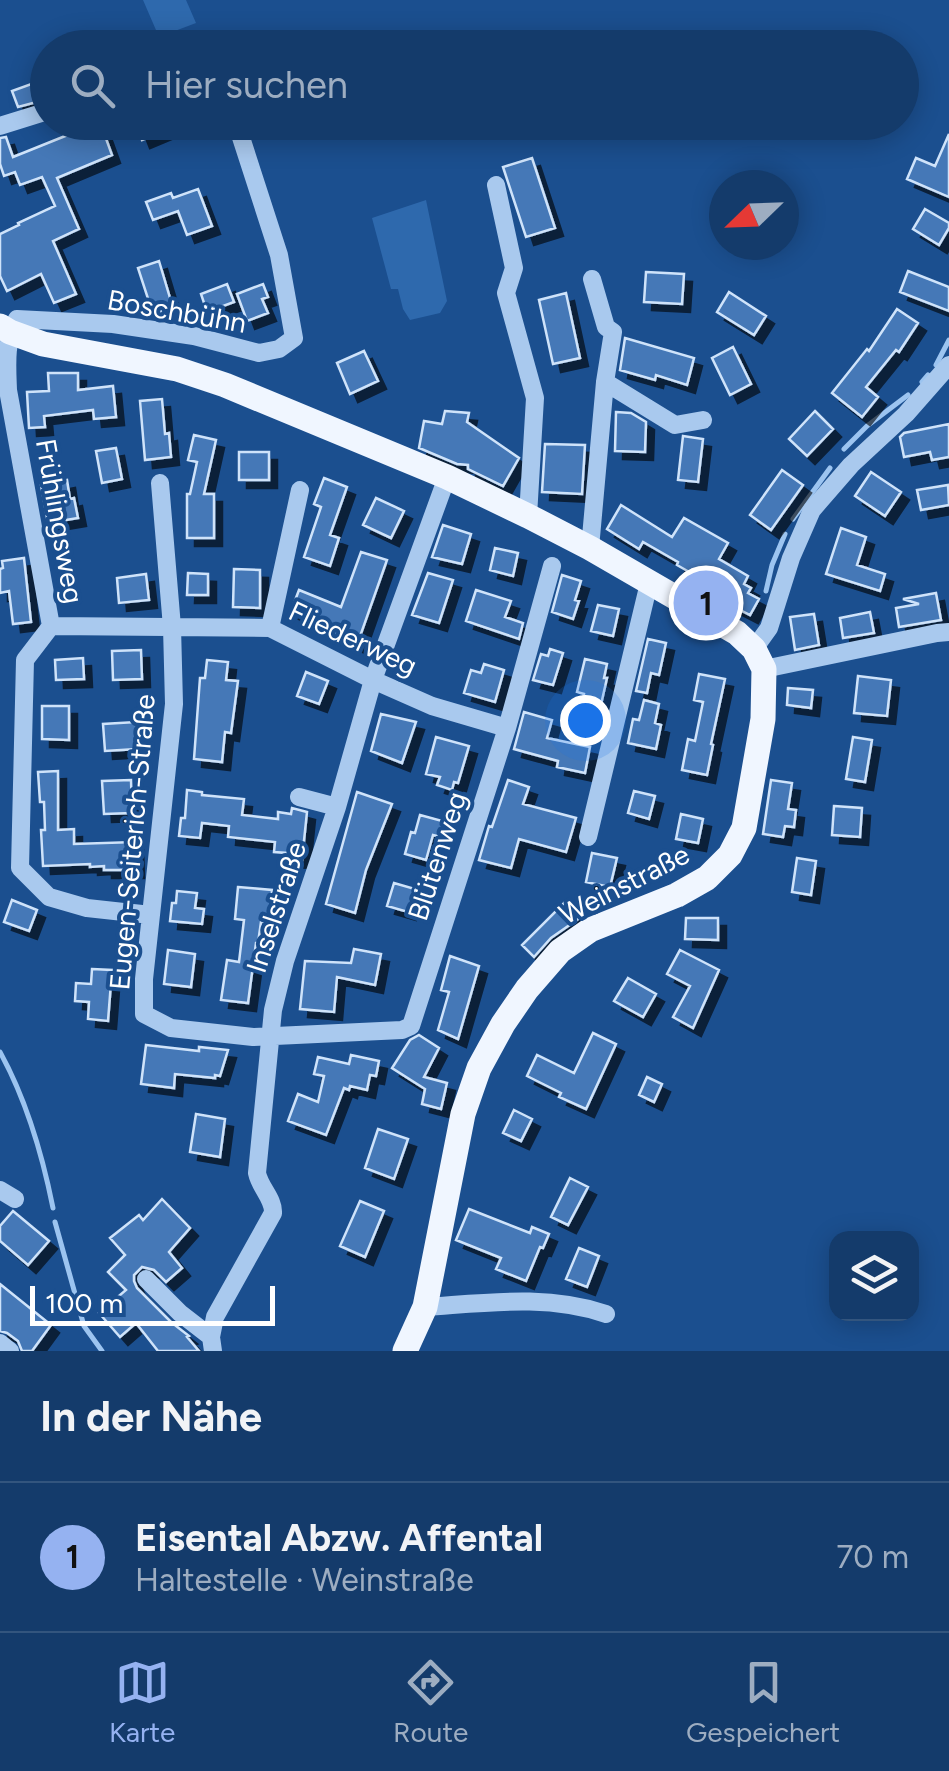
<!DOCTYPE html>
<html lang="de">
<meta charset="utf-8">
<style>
:root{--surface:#143b6b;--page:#214673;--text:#f1f3f6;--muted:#9dadc1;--line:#33557e;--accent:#95b2f1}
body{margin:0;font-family:Figtree,sans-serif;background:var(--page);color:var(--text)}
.controls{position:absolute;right:30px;bottom:30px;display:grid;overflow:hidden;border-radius:20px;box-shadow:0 5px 25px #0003}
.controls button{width:90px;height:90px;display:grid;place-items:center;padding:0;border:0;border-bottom:2px solid var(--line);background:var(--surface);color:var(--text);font:50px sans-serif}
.compass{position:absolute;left:709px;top:170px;width:90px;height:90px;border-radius:50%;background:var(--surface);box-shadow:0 5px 25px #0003;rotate:247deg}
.scale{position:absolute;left:30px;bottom:25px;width:245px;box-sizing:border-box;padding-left:10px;border:5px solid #fff;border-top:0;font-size:28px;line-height:35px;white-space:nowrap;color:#fff;-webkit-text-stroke:8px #1b4f8f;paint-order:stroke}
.you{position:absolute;left:585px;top:720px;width:35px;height:35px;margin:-25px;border:8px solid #fff;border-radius:50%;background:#1a73e8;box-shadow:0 0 0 15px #1a73e833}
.badge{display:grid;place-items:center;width:65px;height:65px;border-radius:50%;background:var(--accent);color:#111;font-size:32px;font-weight:700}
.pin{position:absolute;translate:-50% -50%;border:5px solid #fff;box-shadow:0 2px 10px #0006}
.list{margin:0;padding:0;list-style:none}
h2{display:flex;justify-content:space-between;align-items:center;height:130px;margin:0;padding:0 40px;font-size:42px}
h2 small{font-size:32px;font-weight:400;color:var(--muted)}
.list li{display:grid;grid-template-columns:65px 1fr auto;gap:30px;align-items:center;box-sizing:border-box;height:150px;padding:0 40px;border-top:2px solid var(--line)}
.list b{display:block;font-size:38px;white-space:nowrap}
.list p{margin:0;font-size:32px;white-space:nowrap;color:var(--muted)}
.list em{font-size:32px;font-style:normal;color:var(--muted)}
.icon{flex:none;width:55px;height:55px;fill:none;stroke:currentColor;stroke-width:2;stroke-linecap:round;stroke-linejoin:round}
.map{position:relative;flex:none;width:949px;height:1351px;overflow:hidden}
.search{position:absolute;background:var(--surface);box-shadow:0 5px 25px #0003;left:30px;right:30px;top:30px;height:110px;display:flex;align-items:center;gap:25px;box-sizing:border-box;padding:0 35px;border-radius:55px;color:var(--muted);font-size:38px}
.sheet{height:280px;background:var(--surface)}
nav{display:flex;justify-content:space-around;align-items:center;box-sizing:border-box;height:140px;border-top:2px solid var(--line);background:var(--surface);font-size:28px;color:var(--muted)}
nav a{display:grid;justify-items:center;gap:5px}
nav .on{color:var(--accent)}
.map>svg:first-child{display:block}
.green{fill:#2e69ad}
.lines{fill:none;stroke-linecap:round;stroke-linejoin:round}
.stream{stroke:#9cc4f0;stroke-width:5}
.building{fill:#4478b7;stroke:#cfe3fa;stroke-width:2.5;filter:url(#shadow)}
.minor{stroke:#a9c9ee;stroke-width:18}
.major{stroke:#f0f6ff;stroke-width:25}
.labels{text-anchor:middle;stroke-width:8;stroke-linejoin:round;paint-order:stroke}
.street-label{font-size:28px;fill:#fff;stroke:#1b4f8f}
</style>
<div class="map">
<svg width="949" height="1351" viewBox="0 0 949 1351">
<defs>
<filter id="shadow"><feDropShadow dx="8" dy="8" stdDeviation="0" flood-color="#0009"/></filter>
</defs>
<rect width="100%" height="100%" fill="#1b4f8f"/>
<!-- green -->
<path class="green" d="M143 0H186L196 23 159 37Z
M426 200 447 301 440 313 410 320 403 309 398 289H391L372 218Z"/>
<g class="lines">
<!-- stream -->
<path class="stream" d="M936 365 949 340
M922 382 928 375
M844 449 867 426 908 395
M793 519 830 468
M766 591 772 565 785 534
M0 1052C27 1101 42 1153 53 1208
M55 1222 84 1326 102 1351"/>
</g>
<!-- building -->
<path class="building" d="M48 78V99L18 107 12 91Z
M100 122 112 155 57 178 79 229 53 241 76 294 54 303 41 274 7 291 0 276V234L19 225 18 223 55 206 42 177 20 185 15 172 4 176 0 164V138L6 137 13 157Z
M135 122H183V123L142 140Z
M949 134V197L907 179 916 158 935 166Z
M532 158 555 228 526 237 503 167Z
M198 189 212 226 187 235 178 211 153 220 146 202 171 193 173 198Z
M925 209 949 223V228L939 245 913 229Z
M159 261 173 308 153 314 138 268Z
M908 271 949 287V311L900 292Z
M646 272 684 274 682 304 644 302Z
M227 284 234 302 207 312 201 294Z
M263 284 268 297 262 299 268 313 247 321 237 294Z
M729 292 766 316 754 335 717 312Z
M566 293 580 358 553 364 539 300Z
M897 309 918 323 899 352 896 350 866 387 878 397 862 417 832 393 867 349 869 351Z
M625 338 694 358 687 385 656 375 655 380 620 370Z
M733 347 751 384 730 395 712 358Z
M364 351 378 381 350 394 337 363Z
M48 373H78V390L113 386 116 417 94 419 93 410 44 416 45 427 29 428 27 392 49 391Z
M162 399 165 434 169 433 171 457 145 460 140 401Z
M445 411 469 413 467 422 519 458 503 486 468 469V465L457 464 419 448 424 421 442 424Z
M815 411 833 429 807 456 789 439Z
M616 412 631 413 646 422 645 452 615 451Z
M949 424V457L932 460 930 452 904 457 900 437 904 433Z
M194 435 216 440 204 494H214V538H187V494H190L197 462 188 460Z
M683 436 703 439 698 482 678 480Z
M545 444 585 445 582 494 542 492Z
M116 448 122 479 102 483 96 451Z
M239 452H269V480H239Z
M782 470 803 485 771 530 750 515Z
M871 472 901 492 885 516 855 496Z
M324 478 347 487 330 535 339 538 330 566 304 557 321 507 314 504Z
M67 480 70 499 74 498 78 518 48 523 41 485Z
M948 485 949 505 921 510 917 490Z
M376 498 404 511 391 538 363 525Z
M621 505 672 537 684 518 728 543 719 559 748 576 744 584 751 588 748 593 759 599 750 615 715 597 721 587 692 570 691 573 677 565 678 562 643 542 639 549 607 529Z
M443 525 471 534 462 564 432 557Z
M841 528 866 537 857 565 885 574 880 591 826 574Z
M495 548 518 553 513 576 490 570Z
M361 552 387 560 357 645 332 636 334 629 291 611 299 590 341 607Z
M24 558 31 622 13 624 9 591 0 593V569L3 568 2 561Z
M234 569 260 570V608L233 607Z
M188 573 208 574V595H187Z
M428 573 453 580 439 623 412 615Z
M146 574 149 600 119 603 117 578Z
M562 575 581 581 575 600 579 601 573 619 552 612Z
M476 590 511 601 505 617 523 623 519 639 466 621Z
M936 593 941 620 899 627 896 608 919 604 903 599Z
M598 605 619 609 613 636 591 631Z
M870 612 874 633 843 638 840 618Z
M814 614 819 645 795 650 790 617Z
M648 639 666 643 659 675 651 673 647 693 636 691Z
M550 649 563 653 553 685 533 680 541 654 548 656Z
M141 650 142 679 113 680 112 651Z
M83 658 84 679 56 680 55 660Z
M585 659 607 664 604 678H607L600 709 582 704 584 694 577 692Z
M207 660 228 662 226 680 238 681 231 733 225 732 222 762 194 759 200 678H205Z
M484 664 504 670 495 702 464 693 471 670 481 673Z
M306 672 328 681 319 704 297 696Z
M699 674 725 679 711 744 713 745 707 775 682 770 688 739 695 741 703 702 694 700Z
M858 676 891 680 887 716 854 713Z
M788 688 813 690 811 708 787 705Z
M644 700 659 704 655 723 661 725 656 749 628 743 633 719 639 720Z
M42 706H69V740L42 739Z
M524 712 552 720 547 738 590 747 585 773 557 767 558 761 514 749Z
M381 714 416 722 402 763 371 751Z
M136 722 137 749 105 751 103 724Z
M436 737 469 746 458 783 454 782 452 790 437 785 440 777 426 774Z
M853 737 872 740 865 782 846 779Z
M58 771V830L74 829V844L135 842 136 870H104V866L90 867V864L43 866 41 830H45L44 802H40L38 772Z
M131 780 132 813 104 814 102 781Z
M508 780 529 787 523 804 576 818 566 852 519 839 511 868 479 860 489 826 492 827Z
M771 780 792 783 788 809 796 810 794 827 785 826 783 837 763 834Z
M187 790 202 792V795L244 799 242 815 278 819V812L291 814 292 808 307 812 302 860 286 859 287 853 274 852 275 842 228 837 229 826 202 823 200 838 179 836 181 818H185Z
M634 791 655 796 649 819 628 813Z
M357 792 392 804 366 870 355 913 326 904Z
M834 806 862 808 860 837 832 835Z
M681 814 703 819 698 843 676 839Z
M420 815 446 822 441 837 433 835 426 860 405 854 411 832 415 833Z
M592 853 617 858 610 887 586 882Z
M797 858 816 861 811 895 792 892Z
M394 883 415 889 408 912 387 906Z
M238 887 272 890 269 922H261L258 943H256L248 1003 221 1000 227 960 239 962 244 920 235 919Z
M177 891 197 893 195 908 204 909 202 924 170 921 172 903H176Z
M12 900 37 910 29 931 4 922Z
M566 901 581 917 551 938 534 957 522 945Z
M686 918H718V940L685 939Z
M354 949 381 954 375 985 337 977 334 1012 300 1009 305 961 351 963Z
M168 950 195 954 191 987 164 984Z
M680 950 719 970 693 1028 673 1017 690 986 667 974Z
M450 956 479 966 458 1039 438 1030 449 992 441 990Z
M92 969 112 970 108 1021 88 1019 89 1002 75 1001 76 983 91 984Z
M628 978 656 994 643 1017 614 1001Z
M593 1033 616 1044 586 1109 559 1097 561 1093 527 1076 537 1055 574 1073Z
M419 1035 439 1048 424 1077 447 1083 441 1109 422 1104 425 1089 392 1068 410 1040Z
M146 1045 199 1051V1047L228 1050 220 1076 215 1075V1078L175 1074 174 1088 141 1084Z
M351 1055 379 1061 376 1076 370 1075 367 1090 350 1086 349 1090 344 1088 326 1135 288 1121 298 1094 318 1102 324 1076 314 1074 318 1057 349 1064Z
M647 1077 662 1084 654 1102 639 1095Z
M514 1110 532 1119 521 1141 503 1133Z
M196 1114 225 1119 220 1157 190 1152Z
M378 1129 408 1139 394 1179 365 1168Z
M570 1178 588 1187 568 1225 551 1217Z
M162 1199 190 1228 169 1252 182 1268 166 1282 154 1270 142 1267 134 1275V1281L137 1288 171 1322 189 1336 187 1337 199 1351H158L136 1323 120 1337 99 1313 126 1290 108 1272 125 1255 110 1238 139 1215 143 1220Z
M360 1201 384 1211 365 1257 340 1246Z
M469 1209 530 1233 532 1227 549 1234 543 1248 540 1247 526 1281 496 1269 501 1258 456 1240Z
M13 1211 49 1241 28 1265 0 1241V1226Z
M579 1248 599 1256 587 1287 566 1279Z
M0 1284 51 1325 32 1351H22L18 1341 7 1333 0 1331Z"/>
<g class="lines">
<!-- minor -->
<path class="minor" d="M0 126 48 111
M496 185 514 268 506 293 535 398 528 516
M605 382 675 425 703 420
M160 483 172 627 174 704 144 979V1014L171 1028 253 1037 402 1030 411 1026 507 728 552 566
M590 548 605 382 613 332 606 327 592 279
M51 626 270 628 373 680 432 706 507 728
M270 628 300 490
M754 649 769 628 791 558 812 510 851 465 906 414 949 365
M764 669 937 633 949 632
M299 797 337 807
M588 837 649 583
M151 915 87 908 49 897 20 868 25 660 51 626 8 390C7 364 5 342 17 319L113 324 194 336 259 353 279 349 294 338 279 255 236 122
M0 1190 15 1199
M146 1279 180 1313 211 1337
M425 1307C486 1303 547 1294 606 1314
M0 1343 10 1351
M213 1351 211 1337 215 1317 273 1213C274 1199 260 1188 257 1173L273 1010 285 961 337 807 373 680 447 477"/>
<!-- major -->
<path class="major" d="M0 326 10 332 43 344 177 369 225 385 447 477 528 516 590 548 737 633 754 649 764 669 763 719 744 828 730 855 707 878 677 895 590 930 560 951 527 989 503 1024 479 1068 463 1114 425 1307 405 1351"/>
</g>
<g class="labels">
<!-- street labels -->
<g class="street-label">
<text transform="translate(177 311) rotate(10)" y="10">Boschbühn</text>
<text transform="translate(60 521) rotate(80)" y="10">Frühlingsweg</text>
<text transform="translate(353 638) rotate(25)" y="10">Fliederweg</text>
<text transform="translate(132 842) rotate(-85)" y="10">Eugen-Seiterich-Straße</text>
<text transform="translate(437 856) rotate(-72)" y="10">Blütenweg</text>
<text transform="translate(624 884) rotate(-27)" y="10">Weinstraße</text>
<text transform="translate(276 907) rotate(-72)" y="10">Inselstraße</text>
</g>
</g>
</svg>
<div class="controls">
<button><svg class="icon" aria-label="layers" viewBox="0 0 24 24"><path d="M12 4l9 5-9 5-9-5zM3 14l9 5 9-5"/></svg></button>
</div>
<svg class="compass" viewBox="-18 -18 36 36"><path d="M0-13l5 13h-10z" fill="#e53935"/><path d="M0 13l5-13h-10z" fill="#9dadc1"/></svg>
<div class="scale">100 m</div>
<div class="you"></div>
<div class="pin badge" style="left:706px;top:603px">1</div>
<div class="search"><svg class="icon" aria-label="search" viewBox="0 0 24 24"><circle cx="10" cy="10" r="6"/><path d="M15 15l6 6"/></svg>Hier suchen</div>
</div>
<section class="sheet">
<h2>In der Nähe<small></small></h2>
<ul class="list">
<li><span class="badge">1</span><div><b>Eisental Abzw. Affental</b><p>Haltestelle · Weinstraße</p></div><em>70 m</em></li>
</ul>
</section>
<nav>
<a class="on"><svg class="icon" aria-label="map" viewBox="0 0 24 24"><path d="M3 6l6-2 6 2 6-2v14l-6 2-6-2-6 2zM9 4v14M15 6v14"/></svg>Karte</a>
<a><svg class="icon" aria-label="directions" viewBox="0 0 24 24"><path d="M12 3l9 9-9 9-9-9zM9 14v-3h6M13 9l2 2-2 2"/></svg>Route</a>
<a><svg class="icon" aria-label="saved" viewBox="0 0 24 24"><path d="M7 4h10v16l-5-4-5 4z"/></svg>Gespeichert</a>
</nav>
